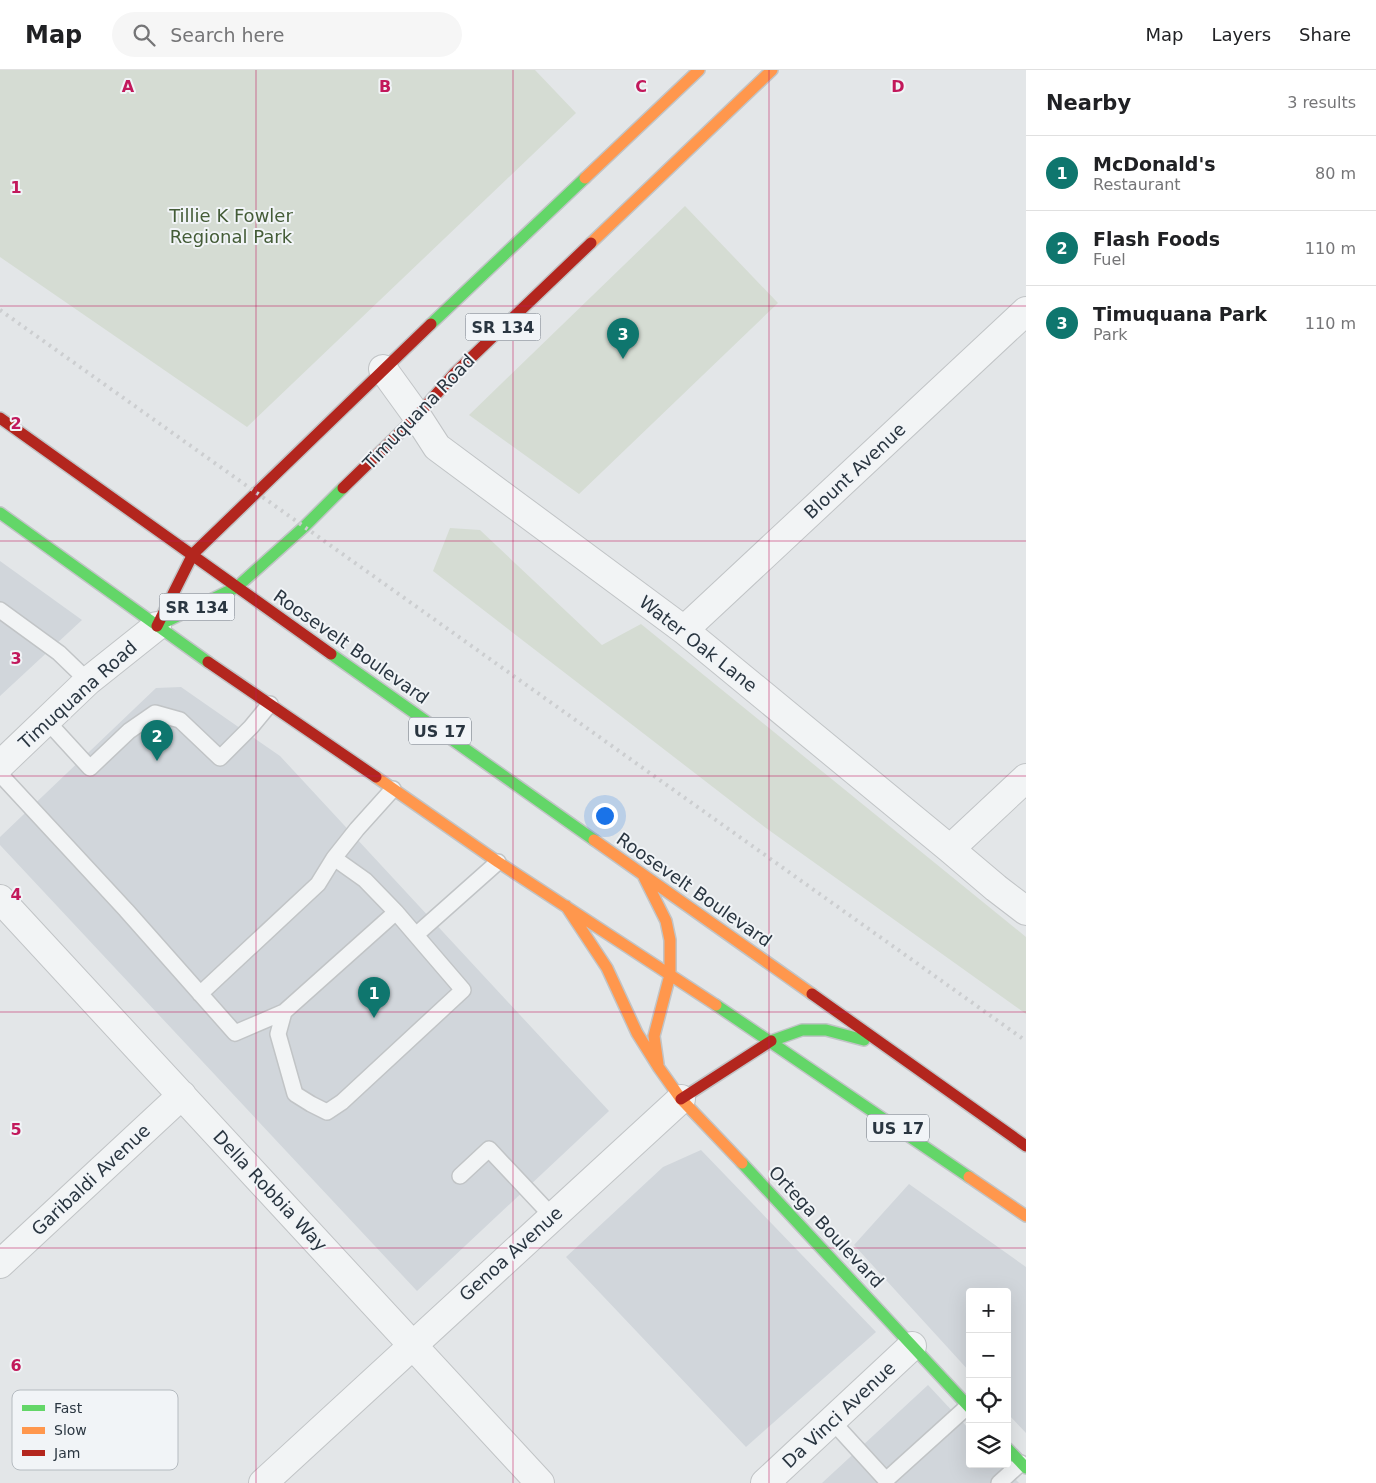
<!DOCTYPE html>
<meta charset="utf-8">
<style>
:root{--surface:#fff;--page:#f6f6f6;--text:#202124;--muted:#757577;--line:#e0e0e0;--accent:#0f766e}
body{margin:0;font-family:"DejaVu Sans",sans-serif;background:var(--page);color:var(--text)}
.controls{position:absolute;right:15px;bottom:15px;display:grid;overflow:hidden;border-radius:5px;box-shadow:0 5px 20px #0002}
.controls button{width:45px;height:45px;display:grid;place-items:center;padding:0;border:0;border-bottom:1px solid var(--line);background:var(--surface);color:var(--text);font:25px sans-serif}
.you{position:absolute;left:604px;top:745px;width:18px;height:18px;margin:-12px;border:4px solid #fff;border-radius:50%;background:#1a73e8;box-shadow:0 0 0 8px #1a73e833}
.badge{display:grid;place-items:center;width:32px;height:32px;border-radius:50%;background:var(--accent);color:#fff;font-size:16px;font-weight:700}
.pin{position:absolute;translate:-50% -41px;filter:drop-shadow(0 1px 2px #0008)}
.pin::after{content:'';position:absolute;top:26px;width:18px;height:15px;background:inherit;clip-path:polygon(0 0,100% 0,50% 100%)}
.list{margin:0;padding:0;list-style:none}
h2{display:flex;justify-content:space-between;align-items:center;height:65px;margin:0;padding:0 20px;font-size:21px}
h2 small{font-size:16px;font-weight:400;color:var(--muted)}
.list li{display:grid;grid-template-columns:32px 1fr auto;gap:15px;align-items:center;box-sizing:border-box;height:75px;padding:0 20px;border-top:1px solid var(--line)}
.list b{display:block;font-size:19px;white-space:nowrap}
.list p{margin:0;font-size:16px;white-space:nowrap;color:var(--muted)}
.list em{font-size:16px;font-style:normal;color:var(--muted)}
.icon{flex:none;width:28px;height:28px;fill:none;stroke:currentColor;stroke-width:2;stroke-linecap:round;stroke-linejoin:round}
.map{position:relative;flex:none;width:1026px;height:1413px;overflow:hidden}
header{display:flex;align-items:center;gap:30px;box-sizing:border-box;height:70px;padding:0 25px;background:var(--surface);border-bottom:1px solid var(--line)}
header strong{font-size:24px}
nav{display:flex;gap:28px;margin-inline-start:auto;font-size:18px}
.search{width:350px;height:45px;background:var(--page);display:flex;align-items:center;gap:12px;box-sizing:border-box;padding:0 18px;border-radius:28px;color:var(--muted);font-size:19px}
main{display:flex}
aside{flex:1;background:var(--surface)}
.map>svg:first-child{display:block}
.built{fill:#d1d6db}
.green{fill:#d5dcd3}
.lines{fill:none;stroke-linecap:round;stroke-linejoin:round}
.lane-casing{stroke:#c1c4c6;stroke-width:18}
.street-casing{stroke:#c1c4c6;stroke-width:30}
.fast-casing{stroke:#c1c4c6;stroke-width:14}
.slow-casing{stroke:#c1c4c6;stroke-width:14}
.jam-casing{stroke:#c1c4c6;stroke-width:14}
.lane{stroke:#f2f4f5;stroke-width:15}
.street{stroke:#f2f4f5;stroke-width:28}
.fast{stroke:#63d668;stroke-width:11}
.slow{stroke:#ff974d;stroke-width:11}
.jam{stroke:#b3261e;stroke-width:11}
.rail{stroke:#ccced0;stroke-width:4;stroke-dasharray:2.5 5;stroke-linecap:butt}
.grid{fill:none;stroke:#c2185b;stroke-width:1;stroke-opacity:0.55}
.labels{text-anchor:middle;stroke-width:4;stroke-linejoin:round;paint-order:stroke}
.shield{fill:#f1f4f7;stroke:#666f78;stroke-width:1}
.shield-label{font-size:16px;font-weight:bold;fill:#2a3641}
.park-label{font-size:18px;fill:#445c37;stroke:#f1f4f7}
.street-label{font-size:18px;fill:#2a3641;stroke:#f1f4f7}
.key{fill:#f1f4f7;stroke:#b5bbc0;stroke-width:1}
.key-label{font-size:14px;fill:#2a3641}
.grid-label{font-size:16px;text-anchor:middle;font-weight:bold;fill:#c2185b;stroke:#f1f4f7;stroke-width:4;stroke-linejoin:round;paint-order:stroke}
</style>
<header>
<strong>Map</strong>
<div class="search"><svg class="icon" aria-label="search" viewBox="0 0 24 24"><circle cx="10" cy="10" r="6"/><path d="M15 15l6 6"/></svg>Search here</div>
<nav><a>Map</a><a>Layers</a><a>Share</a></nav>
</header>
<main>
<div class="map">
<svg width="1026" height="1413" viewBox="0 0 1026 1413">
<rect width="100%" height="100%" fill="#e3e6e8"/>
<!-- built -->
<path class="built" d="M0 491 82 550 0 626Z
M181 617 280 686 609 1041 417 1221 0 775V767L156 618Z
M701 1080 876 1262 746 1377 566 1187 663 1097Z
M909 1114 1026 1197V1363L1007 1343V1222H970V1302L854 1175Z
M928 1315 970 1360V1394H1001L1019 1413H822Z"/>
<!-- green -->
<path class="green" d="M0 0H535L576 43 247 357 0 187Z
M685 136 778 233 579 424 469 345Z
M450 458 480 460 602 575 641 554 1026 867V944L766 758 433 501Z"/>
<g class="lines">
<!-- lane casing -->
<g class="lane-casing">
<path id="lane" d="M0 540 59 583 88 611
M46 650 90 698 129 661 155 643 180 650 220 688 251 657 270 634
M0 704 126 840 235 963 284 942
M393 719 357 759 334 788 365 810 396 842
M396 842 463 920 342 1032 327 1042 311 1034 295 1024 278 964 284 942Z
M417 864 498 792
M200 924 318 814 334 788
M460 1106 489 1079 552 1146
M832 1351 886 1410 968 1336
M999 1413 1021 1393"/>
</g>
<!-- street casing -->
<g class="street-casing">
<path id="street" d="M383 299 417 346 437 377 684 560 950 779 996 818 1026 841
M684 560 1026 241
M0 695 88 611 157 556
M950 779 1026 708
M0 829 540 1413
M0 1194 182 1025
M263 1413 681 1029
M765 1413 912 1276"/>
</g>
<!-- fast casing -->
<g class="fast-casing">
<path id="fast" d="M431 254 585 108
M0 443 208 592
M157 556 237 517 304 457 343 418
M331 584 594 770
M716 935 969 1107
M771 971 802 960H826L864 970
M742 1093 970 1338
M1007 1378 1026 1398"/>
</g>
<!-- slow casing -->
<g class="slow-casing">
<path id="slow" d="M585 108 699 0
M591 173 772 0
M376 707 498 792 716 935
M594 770 812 924
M644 807 666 851 670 870V905
M566 836 607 898 637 963 659 998 681 1029 742 1093
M658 994 654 966 670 905
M969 1107 1026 1146"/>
</g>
<!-- jam casing -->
<g class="jam-casing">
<path id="jam" d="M0 348 331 584
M343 418 417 346 455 303 591 173
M157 556 193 484 431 254
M208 592 376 707
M812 924 1026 1076
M681 1029 771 971"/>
</g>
<!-- lane -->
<use href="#lane" class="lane"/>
<!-- street -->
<use href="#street" class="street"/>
<!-- fast -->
<use href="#fast" class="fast"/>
<!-- slow -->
<use href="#slow" class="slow"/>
<!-- jam -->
<use href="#jam" class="jam"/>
<!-- rail -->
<path class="rail" d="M0 240 1026 971"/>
</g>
<!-- grid -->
<path class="grid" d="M256 0V1413M513 0V1413M769 0V1413M0 236H1026M0 471H1026M0 706H1026M0 942H1026M0 1178H1026"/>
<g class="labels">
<!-- shield labels -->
<g class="shield">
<rect x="465.5" y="243.5" width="75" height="27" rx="4"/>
<rect x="159.5" y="523.5" width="75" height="27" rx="4"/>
<rect x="409" y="647.5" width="62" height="27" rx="4"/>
<rect x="867" y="1044.5" width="62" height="27" rx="4"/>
</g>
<g class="shield-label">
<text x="503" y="263">SR 134</text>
<text x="197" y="543">SR 134</text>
<text x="440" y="667">US 17</text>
<text x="898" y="1064">US 17</text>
</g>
<!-- park labels -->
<g class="park-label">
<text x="231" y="152">Tillie K Fowler<tspan x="231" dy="21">Regional Park</tspan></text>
</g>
<!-- street labels -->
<g class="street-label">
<text transform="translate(419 342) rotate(-46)" y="6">Timuquana Road</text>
<text transform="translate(855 401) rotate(-43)" y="6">Blount Avenue</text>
<text transform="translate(698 574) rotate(38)" y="6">Water Oak Lane</text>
<text transform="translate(351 577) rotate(35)" y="6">Roosevelt Boulevard</text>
<text transform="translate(78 625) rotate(-42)" y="6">Timuquana Road</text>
<text transform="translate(694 820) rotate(35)" y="6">Roosevelt Boulevard</text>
<text transform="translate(91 1110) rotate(-43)" y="6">Garibaldi Avenue</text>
<text transform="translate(270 1121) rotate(47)" y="6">Della Robbia Way</text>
<text transform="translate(826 1157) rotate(47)" y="6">Ortega Boulevard</text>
<text transform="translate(511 1184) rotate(-42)" y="6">Genoa Avenue</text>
<text transform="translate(839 1345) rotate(-43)" y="6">Da Vinci Avenue</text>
</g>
</g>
<!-- legend -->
<rect x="12" y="1320" width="166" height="80" rx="8" class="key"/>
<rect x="22" y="1335" width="23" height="6" fill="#63d668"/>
<rect x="22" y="1357" width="23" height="7" fill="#ff974d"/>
<rect x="22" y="1380" width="23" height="6" fill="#b3261e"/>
<g class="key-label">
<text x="54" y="1343">Fast</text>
<text x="54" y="1365">Slow</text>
<text x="54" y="1388">Jam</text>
</g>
<g class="grid-label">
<text x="128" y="22">A</text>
<text x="385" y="22">B</text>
<text x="641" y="22">C</text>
<text x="898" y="22">D</text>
<text x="16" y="123">1</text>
<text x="16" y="359">2</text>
<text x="16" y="594">3</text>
<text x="16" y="830">4</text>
<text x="16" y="1065">5</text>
<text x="16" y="1301">6</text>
</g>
</svg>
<div class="controls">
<button>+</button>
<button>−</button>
<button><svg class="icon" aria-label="locate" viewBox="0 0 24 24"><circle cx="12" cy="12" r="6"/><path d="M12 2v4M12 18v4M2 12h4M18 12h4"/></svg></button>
<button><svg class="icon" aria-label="layers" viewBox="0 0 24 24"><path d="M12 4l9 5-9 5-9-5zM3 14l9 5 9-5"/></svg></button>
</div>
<div class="you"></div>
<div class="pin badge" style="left:374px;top:948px">1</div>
<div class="pin badge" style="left:157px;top:691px">2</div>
<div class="pin badge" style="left:623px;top:289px">3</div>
</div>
<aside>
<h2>Nearby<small>3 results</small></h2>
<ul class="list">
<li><span class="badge">1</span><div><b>McDonald's</b><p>Restaurant</p></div><em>80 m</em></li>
<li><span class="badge">2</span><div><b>Flash Foods</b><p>Fuel</p></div><em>110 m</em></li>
<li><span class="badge">3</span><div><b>Timuquana Park</b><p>Park</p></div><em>110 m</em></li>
</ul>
</aside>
</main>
